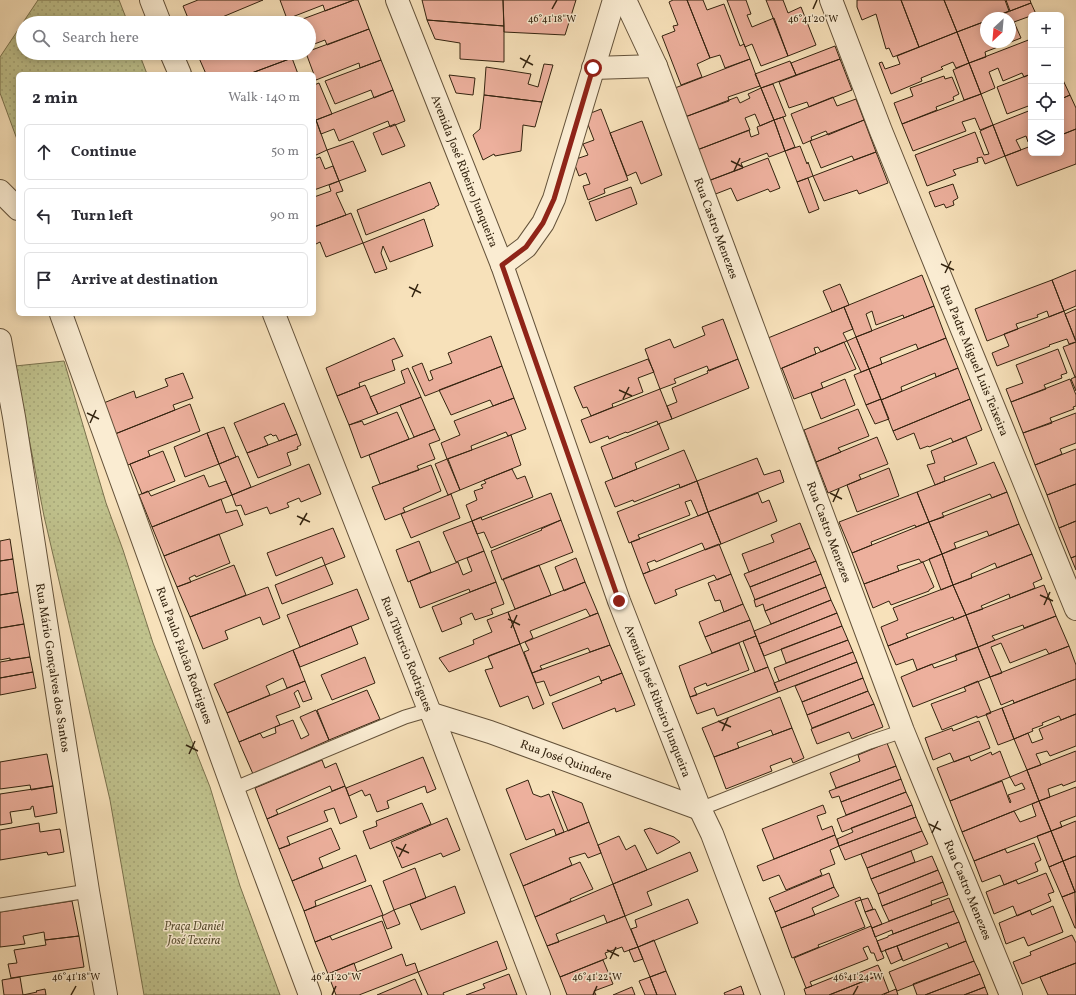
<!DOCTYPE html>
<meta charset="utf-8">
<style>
:root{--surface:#fff;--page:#f7f7f7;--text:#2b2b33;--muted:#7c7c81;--line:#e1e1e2}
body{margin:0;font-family:Vollkorn,serif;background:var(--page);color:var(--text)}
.controls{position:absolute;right:12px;top:12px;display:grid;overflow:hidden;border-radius:6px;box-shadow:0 2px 10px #0003}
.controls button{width:36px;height:36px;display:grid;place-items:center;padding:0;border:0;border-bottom:1px solid var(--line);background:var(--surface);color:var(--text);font:20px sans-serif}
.compass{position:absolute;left:980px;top:12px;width:36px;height:36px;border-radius:50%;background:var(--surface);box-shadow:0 2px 10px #0003;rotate:206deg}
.stop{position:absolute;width:12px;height:12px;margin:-9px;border:3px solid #8f2418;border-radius:50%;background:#fff}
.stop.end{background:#8f2418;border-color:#fff;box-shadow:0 1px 4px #0008}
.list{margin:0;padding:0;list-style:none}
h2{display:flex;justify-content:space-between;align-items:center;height:52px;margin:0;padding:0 16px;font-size:17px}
h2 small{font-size:13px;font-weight:400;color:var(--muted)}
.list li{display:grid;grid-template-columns:26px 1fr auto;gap:12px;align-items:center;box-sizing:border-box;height:56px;margin:0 8px 8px;padding:0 8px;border:1px solid var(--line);border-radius:6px}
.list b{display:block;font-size:15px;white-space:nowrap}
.list em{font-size:13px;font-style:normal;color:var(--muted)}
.icon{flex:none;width:22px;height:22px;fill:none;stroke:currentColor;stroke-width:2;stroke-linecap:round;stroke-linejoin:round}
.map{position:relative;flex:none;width:1076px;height:995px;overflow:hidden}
.search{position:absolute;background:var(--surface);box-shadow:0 2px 10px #0003;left:16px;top:16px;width:300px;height:44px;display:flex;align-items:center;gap:10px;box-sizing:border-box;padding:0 14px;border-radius:22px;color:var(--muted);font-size:15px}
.panel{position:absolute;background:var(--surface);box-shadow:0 2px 10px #0003;left:16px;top:72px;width:300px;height:244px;border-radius:6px}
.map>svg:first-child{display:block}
.park{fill:url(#park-dots);stroke:#7a724e}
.building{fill:#edb09d;stroke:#33230f}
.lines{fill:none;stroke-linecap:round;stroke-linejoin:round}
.lane-casing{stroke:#64523a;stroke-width:15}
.street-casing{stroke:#64523a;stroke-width:24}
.lane{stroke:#faecd2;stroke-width:13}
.street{stroke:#faecd2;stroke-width:22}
.route{stroke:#8f2418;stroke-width:5}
.ticks{fill:none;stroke:#33230f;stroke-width:1.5}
.labels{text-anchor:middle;stroke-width:3;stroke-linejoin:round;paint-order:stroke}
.street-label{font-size:12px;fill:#33230f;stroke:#faecd2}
.park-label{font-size:12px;font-style:italic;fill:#5d5335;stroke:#faecd2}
.ticks-label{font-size:10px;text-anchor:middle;fill:#33230f;stroke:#faecd2;stroke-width:3;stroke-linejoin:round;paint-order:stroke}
</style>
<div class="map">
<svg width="1076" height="995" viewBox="0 0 1076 995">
<defs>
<pattern id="park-dots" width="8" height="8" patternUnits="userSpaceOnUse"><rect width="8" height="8" fill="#c0c28d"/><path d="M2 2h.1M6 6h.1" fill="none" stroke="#a5a678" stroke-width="1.8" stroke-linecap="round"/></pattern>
</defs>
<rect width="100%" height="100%" fill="#f7e1ba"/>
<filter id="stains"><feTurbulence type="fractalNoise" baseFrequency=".005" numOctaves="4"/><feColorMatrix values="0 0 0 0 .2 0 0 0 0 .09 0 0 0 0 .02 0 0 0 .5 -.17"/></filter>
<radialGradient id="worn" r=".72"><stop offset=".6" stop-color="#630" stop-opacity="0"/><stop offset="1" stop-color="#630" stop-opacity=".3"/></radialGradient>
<!-- park -->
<path class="park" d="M38 0H119L128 23H23V53H139L147 74H18V142L0 93V57Z
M64 361 106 503 123 550 153 643 210 787 240 886 280 995H144L110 800 44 516 15 366Z"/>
<!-- building -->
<path class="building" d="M198 0H263L208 23H190L183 6Z
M280 0H354L325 11 323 5 287 19Z
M354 0H358L369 29 327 45 325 40 309 46V23H292Z
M422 0H503L504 26 427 20Z
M503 0H576L565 35 504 32Z
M673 0H687L710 58 697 64 702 77 681 85 662 36 675 31 673 26 678 25 669 2Z
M687 0H703L707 10 724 4 740 46 744 44 750 59 725 68 720 55 710 58Z
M727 0H746L751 14 747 15 752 27 774 18 788 56 761 66 752 44 745 47Z
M766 0H783L788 13 801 7 816 45 788 56Z
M857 0H901L919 47 893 57 889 48 886 49 876 14 862 20 857 7Z
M901 0H944L957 32 919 47Z
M944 0H1005L1009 11 992 18H986V21L957 32Z
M1006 0H1030L1031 3 1010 11Z
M1031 3 1036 14 1014 22 1021 38 985 52 986 57 969 63 957 32 986 21V42H1010V18H992Z
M427 20 504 26V62L460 59V43L435 39Z
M369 29 381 60 360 68 359 63 316 80 306 53H309V51Z
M957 32 969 63 956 68 953 62 941 67 943 69 921 78 922 81 891 94 879 63 882 62 885 69 900 64 897 56Z
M1031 39V74L1024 77 1022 73 1003 81 998 68 989 72 995 88 981 94 969 63Z
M835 46 840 59 796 75 791 63Z
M212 53H290L292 58 249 74H206L199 58Z
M292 58 298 74H249Z
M750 59 760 86 728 97 729 101 685 117 675 88Z
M840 59 852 90 809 107 807 102 789 108 779 82Z
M381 60 393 90 374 98 371 90 335 104 325 81Z
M790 61 796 75 761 88 755 74Z
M969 63 981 94 964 100 953 70Z
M544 64 553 65 542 102 484 95 486 67 531 74 528 84 538 87Z
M1031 74V105L1007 114 997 87Z
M449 75 475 78 473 95 456 93Z
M944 76 945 79 952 77 959 94 953 97 954 100 936 107 937 110 902 124 894 103 913 96 910 88Z
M1062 78 1070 95 1061 99V79Z
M319 83 332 114 316 120 314 116V85Z
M773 84 786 116 774 120 761 88Z
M761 88 774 120 760 126 755 114 745 118 750 130 697 150 685 117 737 97 740 103 750 98 748 94Z
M393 90 405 121 390 127 388 121 339 141 334 129 321 134 316 120Z
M981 94 993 125 980 130 975 118 962 122 966 131 913 151 902 124Z
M484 95 542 102 535 127 523 125 521 151 495 156 494 154 483 160 473 135 480 129Z
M1070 95 1076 108V129L1061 135V99Z
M833 97 837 106 856 99 864 120 828 135 826 131 811 137 812 140 803 144 791 114Z
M601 109 628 180 604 189 605 193 588 200 583 186 590 184 586 173 579 176 573 160 588 155 583 144 594 140 587 122 591 113Z
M1031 110V141L1028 142 1026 136 1016 140 1021 150 1005 156 993 125Z
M783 117 795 147 785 151 774 120Z
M314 120H316L327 150 314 156Z
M774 120 785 151 769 157 767 153 741 163 743 168 708 181 697 150 749 130 751 137 759 134 757 127Z
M864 120 876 152 854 160 852 156 821 168 810 141Z
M642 121 662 175 641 184 636 172 627 176 610 133Z
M395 124 405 146 382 155 373 133Z
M993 125 1005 156 985 164 982 157 977 158 978 162 953 170 956 175 927 186 915 155 975 132 984 155 989 154 980 131Z
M1076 129V164L1017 186 1005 156 1031 146V153H1061V135Z
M353 141 366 171 339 181 327 150Z
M800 146 807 164 808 162 813 176 797 182 785 151Z
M876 152 888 183 859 194 857 190 824 201 813 176Z
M320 157 325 169 333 166 339 181 314 190V159Z
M768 158 780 188 770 192 768 189 737 201 731 188 713 195 708 181Z
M808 178 819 209 809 213 797 182Z
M339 181 343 191 336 193 346 215 314 227V197L331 191 329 185Z
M430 182 439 205 435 207V208L366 235 357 210Z
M953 184 958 198 953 201 954 205 946 208 944 204 935 207 929 192Z
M631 187 637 204 596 221 589 202Z
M351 213 363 243 326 257 320 242 314 245V227Z
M424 219 433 246 390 262 383 246 381 253 387 269 375 273 363 243Z
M1076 270V306L1064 311 1052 280Z
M922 275 934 306 904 318 903 315 876 325 872 311 866 314 872 331 856 337 844 307Z
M1052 280 1064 311 1049 317 1047 311 1037 315 1038 317 1016 324 1018 329 987 341 975 309Z
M840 284 849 305 832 312 823 291Z
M934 306 946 338 918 349 916 344 880 358 882 364 869 369 856 337Z
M844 307 853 329 843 333 847 341 821 352 818 347 814 348 816 354 780 369 768 338Z
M1076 309V341L1065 314Z
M1064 311 1076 342 1069 344 1067 339 1049 345 1050 346 997 366 992 353 1009 346 1004 334Z
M723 319 738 359 709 371 707 366 674 379 676 383 660 389 645 349 670 339 674 348 705 335 702 327Z
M491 336 502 366 425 396 412 367 422 363 429 381 433 379 430 371 452 363 448 353Z
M856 337 869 369 861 372 847 341Z
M394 338 403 356 392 360 395 370 359 383 360 387 337 396 326 368Z
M946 338 958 368 936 377 935 373 901 387 902 391 881 400 869 369Z
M844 342 856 369 821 383 823 388 794 399 782 368Z
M1076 342V377H1075L1063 347Z
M1058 349 1067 373 1061 375 1062 378 1044 385 1046 389 1011 402 1006 389 1023 383 1016 365Z
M648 359 654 372 638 378 643 392 612 404 613 407 591 416 587 407 583 408 574 387Z
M738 359 749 388 672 419 667 406 677 402 672 388 708 373 707 371Z
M502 366 514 398 493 406 490 400 451 415 439 390Z
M408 368 421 397 378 414 370 397 405 383 401 371Z
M958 368 970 399 893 431 881 400Z
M869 369 881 399 866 405 854 375Z
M183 373 193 398 173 405 175 410 115 434 101 404 134 391 136 398 168 386 165 379Z
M1075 377H1076V391L1071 379Z
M845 379 855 405 821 419 811 393Z
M1070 379 1076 395V406L1073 407 1074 409 1050 418 1052 423 1023 433 1011 402Z
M365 385 378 414 349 425 337 396Z
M660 389 672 419 658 424 657 421 627 433 626 432 609 439 608 436 590 443 581 420Z
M421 397 435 429 414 437 400 405Z
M514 398 526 429 508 436 506 432 471 446 472 450 447 459 441 443 460 435 454 421Z
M881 399 889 419 875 424 866 405Z
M970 399 982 430 953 442 951 438 929 447 928 446 920 449 914 433 897 440 893 431Z
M284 403 297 434 279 441 276 435 273 436 271 434 264 437 268 445 247 453 234 423Z
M190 404 200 431 148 451 150 456 128 465 115 434Z
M858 409 869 436 838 448 841 452 816 462 804 430Z
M397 412 409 439 361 458 349 425 362 421 364 425Z
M1076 413V443L1060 449 1062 454 1035 465 1023 433Z
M659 424 669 449 635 463 637 469 613 479 601 447Z
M224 427 236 457 219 464 207 433Z
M435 429 440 440 429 444 435 459 417 466 419 470 380 484 369 455Z
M207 433 219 464 185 477 174 447Z
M297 434 301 445 297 447 298 449 287 453 291 465 258 478 247 453Z
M511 435 521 465 460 490 448 459Z
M877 437 888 464 859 475 861 479 828 493 816 462Z
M966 437 977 464 944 477 945 481 935 485 927 465 935 463 931 451Z
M1076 449V484L1047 495 1035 465Z
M684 450 697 481 680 488 679 484 634 502 633 500 615 507 605 482Z
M163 451 175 481 142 494 130 464Z
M238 456 251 487 232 495 219 464Z
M757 458 764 475 780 470 784 482 708 512 697 481Z
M447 459 460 490 448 495 435 464Z
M994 462 1007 492 992 498 990 494 942 513 944 517 929 522 917 492Z
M309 464 321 494 301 502 299 498 287 503 289 507 270 514 267 507 245 515 241 505 236 506 232 495Z
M431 465 441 491 403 508 405 512 385 520 372 487Z
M889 468 899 496 857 512 847 485Z
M512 469 517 479 525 476 533 497 472 521 466 505 477 500 474 491 483 488 481 485 486 483 484 480Z
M204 475 209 487 226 481 232 495 152 527 139 495 148 491 151 496Z
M697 481 708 512 698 516 691 500 685 502 690 515 638 535 640 539 629 543 617 512Z
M1076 484V521L1059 528 1047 495Z
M917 492 929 522 916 527 915 525 871 542 872 545 852 553 839 522Z
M1007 492 1019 524 989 536 987 531 954 543 956 548 942 554 929 522Z
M551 493 561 520 491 548 484 532 477 534 472 521 481 517 482 520Z
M758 493 762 503 769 500 777 521 721 544 708 512Z
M451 494 460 518 411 538 401 514Z
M221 499 226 513 237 510 243 525 164 556 152 527Z
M708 512 721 544 705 550 702 543 656 562 655 560 647 563 650 571 643 574 631 542Z
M561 520 573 552 502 580 491 551 542 530 541 529Z
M472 521 484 551 456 562 443 532Z
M1076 521V556L1071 558 1059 528Z
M929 522 942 554 923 562H921L919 559 897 566 899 571 864 584 852 553Z
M800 523 810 548 749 572 742 554 774 542 771 535Z
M1019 524 1032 554 997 568 995 563 971 574 972 578 953 585 942 554Z
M333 528 345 557 325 565 322 557 276 576 267 553Z
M219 534 230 563 196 577 195 575 189 578 191 582 177 587 164 556Z
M10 539 13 559 0 561V541Z
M419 541 431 572 408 582 396 550Z
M719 544 731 574 717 580 714 575 675 590 677 595 655 604 643 574Z
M810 548 816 561 750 587 744 574Z
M484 551 496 582 470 592 469 589 420 608 410 581 458 562 463 575 472 571 467 558Z
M942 554 953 585 941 590 929 559Z
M1032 554 1042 579 1033 583 1035 588 1010 598 1009 594 981 606 983 609 966 615 953 585Z
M1076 556V570L1071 558Z
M576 558 585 582 564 591 555 567Z
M13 559 18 592 0 595V561Z
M816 561 821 574 755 600 750 587Z
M923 562 934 587 929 590V591L891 605 889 601 873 608 864 584Z
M234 565 246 595 190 617 177 587Z
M325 565 333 584 282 604 275 585Z
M539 565 551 595 515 609 503 579Z
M731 574 743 604 724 612 720 600 715 601 708 583Z
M821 574 826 587 765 611 763 604 756 607 754 600Z
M496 582 504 604 491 609 493 614 475 620 472 613 460 618 462 624 442 632 432 607Z
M585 582 598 613 590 616 586 609 530 631 533 638 520 644 508 612Z
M953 585 966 615 954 620 953 617 906 634 908 638 888 646 881 627 898 620 893 608Z
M1044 585 1056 616 1024 628 1023 625 992 636 995 640 978 647 966 615Z
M268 587 280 618 263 625 260 617 225 631 228 639 203 649 190 617Z
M826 587 831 600 771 624 765 611Z
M357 589 369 619 300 647 287 615Z
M18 592 24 624 0 628V595Z
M831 600 837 613 759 644 754 631Z
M743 604 750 620 705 637 699 622Z
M508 612 520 644 449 672 439 658 474 644 473 640 492 632 487 620Z
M598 613 610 645 590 652 588 648 540 666 542 669 532 673 524 652 529 650 525 642Z
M837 613 842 626 764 656 759 644Z
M966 615 978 647 917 670 913 659 896 665 888 646Z
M1056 616 1069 646 1049 654 1046 649 1010 663 1001 643 991 647 1002 673 990 677 978 647Z
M750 620 756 636 712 653 705 637Z
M24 624 30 657 10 660V658L0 660V628Z
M351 626 358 644 300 667 293 650Z
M842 626 848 640 786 663 781 649Z
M756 636 768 667 755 672 743 641Z
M848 640 853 652 779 681 774 668Z
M739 643 749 670 707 686 706 683 694 688 697 695 690 697 679 666Z
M520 644 544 704 533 709 528 696 500 707 485 670 493 668 488 656Z
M610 645 622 673 601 681 599 676 550 696 544 681 536 683 532 673Z
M1069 646 1076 665V679L1014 703 1013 700 1001 705 990 677Z
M978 647 990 677 913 707 901 677 932 664 934 668 957 660 955 655Z
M293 650 305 681 287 688 283 678 266 686 270 695 227 713 214 684Z
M853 652 857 662 778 692 774 683Z
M30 657 33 672 0 678V662Z
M365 657 375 683 332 700 321 675Z
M857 662 863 678 802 702 795 686Z
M768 667 778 692 717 716 714 708 697 714 690 697Z
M33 672 36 688 0 695V678Z
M622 673 635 705 616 712 615 708 563 729 552 703 602 683 601 681Z
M863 678 868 691 807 715 802 702Z
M1076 679V714L1061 720 1059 716 1042 723 1043 725 1032 729 1033 731 1014 739 1002 708Z
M305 681 312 699 303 702 298 690 294 693 300 707 276 716 280 725 239 742 227 713Z
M978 681 991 713 977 718V716L942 730 931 704 966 691 964 687Z
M367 690 380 719 329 740 317 710Z
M868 691 874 704 812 728 807 715Z
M780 697 792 728 773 735 771 730 737 743 739 748 714 757 702 728Z
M874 704 883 727 852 739 849 732 817 744 811 729Z
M1002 708 1014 739 998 745 986 714Z
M316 710 329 740 253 774 239 742 260 733 263 738 276 733 275 727 293 720 301 739 309 735 300 717Z
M1076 714V746L1050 756 1047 751 1036 754 1041 765 1027 770 1014 739 1028 733 1032 743 1043 739 1039 729Z
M979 721 990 748 954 762 950 753 933 760 925 738 952 728 953 731Z
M792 728 804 758 793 763 791 758 770 766 772 771 726 789 714 757Z
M887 743 896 766 836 788 830 773 860 761 858 755Z
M1000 751 1010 777 950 801 937 768 969 756 971 761 991 752 992 755Z
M1076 751V781L1063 786 1062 784 1048 789 1050 797 1039 801 1027 770Z
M47 754 53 786 31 790 30 785 0 789V762Z
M423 757 436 789 427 793 425 786 387 801 389 808 377 812 370 794 365 796 362 790 349 796 346 788Z
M322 760 325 768 336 763 345 786 332 791 330 786 276 810 278 814 267 819 255 788Z
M896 766 901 779 841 802 839 796 832 798 829 791Z
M1027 770 1039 801 962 832 950 801 1002 781 1010 803 1011 802 1008 795 1025 789 1022 783 1015 786 1010 777Z
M901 779 906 792 846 815 841 802Z
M528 780 533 794 541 797 549 794 564 832 556 835 554 829 526 840 506 789Z
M53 786 57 813 35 817 33 806 31 807V809L10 812 12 823 0 825V794Z
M345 786 357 817 340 824 334 808 324 811 328 821 287 837 290 845 279 849 267 819Z
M1076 787V816L1060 822 1062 827 1051 831 1039 801Z
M552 791 582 803 589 822 568 831Z
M906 792 912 805 842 832 837 819Z
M1039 801 1051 831 974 861 962 832 1014 811 1020 822 1036 816 1032 804Z
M422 803 431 824 370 849 363 831 377 826 376 821Z
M823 805 826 813 817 816 822 830 832 826 835 835 774 859 762 829Z
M912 805 916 817 839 846 837 839 853 832 851 828Z
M916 817 922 831 845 860 839 846Z
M447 818 460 850 443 857 441 853 402 868 391 842Z
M1076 821V856L1063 861 1051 831Z
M589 822 601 853 588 858 585 853 569 858 572 865 523 886 510 854Z
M39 823 40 832 60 829 64 852 48 855 47 852 0 860V830Z
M331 828 340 849 319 858 323 868 292 881 279 849Z
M650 828 674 837 680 842 657 854 644 830Z
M922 831 928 844 867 868 861 854Z
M1051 831 1063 861 1049 867 1037 836Z
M835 835 839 846 830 850 835 864 820 870 822 875 786 890 779 875 763 881 757 866Z
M619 836 626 850 635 845 647 870 613 884 598 845Z
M1034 843 1041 860 1035 863 1038 871 1004 885 1000 875 982 882 974 861 1005 849 1007 853Z
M911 851 915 862 871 879 867 868Z
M690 852 698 871 647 892 652 905 625 916 613 884Z
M356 855 366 881 315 901 316 906 304 911 292 881Z
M932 856 938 870 878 894 871 879Z
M1076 856V892H1075L1063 861Z
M1063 861 1075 892 1062 897 1049 867Z
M580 862 593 889 570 899 571 901 535 917 523 886Z
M415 868 426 898 394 910 383 881Z
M938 870 943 882 882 906 878 894Z
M829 873 834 887 775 912 769 898Z
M1046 873 1054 892 1048 894 1051 901 1017 916 1013 906 994 914 986 892 1016 880 1018 884Z
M943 882 948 895 931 901 932 905 889 921 882 906Z
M613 884 625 916 607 923 604 915 556 934 559 942 547 946 535 917Z
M371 885 383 915 315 942 304 911Z
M455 886 465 913 421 930 410 904Z
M834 887 839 896 812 908 815 915 781 928 775 912Z
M1075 892 1076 928H1075L1062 897Z
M860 897 861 900 855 902 865 927 818 945 819 947 792 958 781 928Z
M868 898 873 909 865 912 861 900Z
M949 898 954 911 893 934 892 930 875 937 872 928Z
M688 899 698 923 638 947 631 929 637 927 635 920Z
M72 901 79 936 45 940 44 932 23 936 25 944 0 947V912Z
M1053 906 1063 932 1028 946 1024 937 1006 944 999 923 1030 910 1032 915Z
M875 909 882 924 872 928 865 912Z
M394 910 400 924 387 929 382 916Z
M954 911 959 922 881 952 877 941 888 937V936Z
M625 916 638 947 624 952 622 947 605 953 607 958 560 977 547 946Z
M382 921 392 948 328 974 315 942 330 936 332 940Z
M959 922 966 941 949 948 947 943 903 961 897 946Z
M871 926 884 958 877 961 874 953H871L868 946 863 948 868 959 810 982 812 986 806 988 794 958Z
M1072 935 1076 943V963L1022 984 1013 962 1031 955 1030 952Z
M79 936 84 967 11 978 8 964 17 963 14 950 46 945 45 940Z
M654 940 666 971 650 977 638 947Z
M497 941 507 969 443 993 444 995H428L418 972Z
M966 941 974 961 897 991 889 972Z
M897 946 902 959 891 964 885 950Z
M638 947 643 959 634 962 629 950Z
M402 954 406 966 415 963 418 972 359 995H336L328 974 354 963 357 972Z
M603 960 613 984 594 991 596 995H567L560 977Z
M974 961 980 974 925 995H917L913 984Z
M1076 963V995H1048L1040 977Z
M878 965 882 974 829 995H806L804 989 844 973 846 978Z
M666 971 676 995H657L650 977Z
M509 974 517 995H466L485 988 483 984Z
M882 974 889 992 881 995H829Z
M980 974 985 987 964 995H925Z
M20 977 23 995 37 992 36 991 45 989 46 995H4L2 980Z
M650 977 657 995H645L639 981Z
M415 979 422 995H377Z
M741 986 744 995H725L724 993Z
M632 987 635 995H613Z
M985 987 988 995H964Z
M896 989 898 995H884V994Z"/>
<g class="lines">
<!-- lane casing -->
<g class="lane-casing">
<path id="lane" d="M233 789 405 717 429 710
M700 809 870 742 903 731
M0 905 88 891"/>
</g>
<!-- street casing -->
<g class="street-casing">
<g id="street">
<path d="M151 0 160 23"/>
<path id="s1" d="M397 0 502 265 619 601 700 809 712 834 773 995"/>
<path id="s2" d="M625 0 656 66 903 731 1011 995"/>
<path id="s3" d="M831 0 881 131 1076 609"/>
<path d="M171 53 180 74"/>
<path d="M593 68 656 66"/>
<path d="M0 191 18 209"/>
<path d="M502 265 526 247 543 223 554 199 614 0"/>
<path id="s4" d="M61 314 233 789 310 995"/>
<path id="s5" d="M274 314 429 710 432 714 539 995"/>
<path id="s6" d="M0 340 14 417 88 891 106 995"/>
<path id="s7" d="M432 714 490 732 700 809"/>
</g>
</g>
<!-- lane -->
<use href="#lane" class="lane"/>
<!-- street -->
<use href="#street" class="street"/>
</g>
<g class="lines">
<!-- route -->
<path class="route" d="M593 68 554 199 543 223 526 247 502 265 619 601"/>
</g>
<!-- ticks -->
<path class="ticks" d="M552 9 557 0M813 9 817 0M520 58 533 65M523 68 530 55M731 161 743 167M734 171 740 158M941 264 954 270M945 273 951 261M409 287 421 293M412 297 418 284M619 390 632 396M623 399 629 387M87 413 99 419M90 423 96 410M830 493 842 499M833 502 839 489M297 516 310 522M300 525 307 513M1040 595 1053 601M1044 605 1050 592M508 619 520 625M511 628 517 615M718 721 731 727M722 731 728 718M186 745 198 751M189 754 195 741M929 824 941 830M932 833 938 821M396 847 409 853M399 857 406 844M607 950 619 956M610 959 616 947M71 995 76 986M332 995 336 986M593 995 597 986M853 995 858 986"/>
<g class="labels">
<!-- street labels -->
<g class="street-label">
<text dy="4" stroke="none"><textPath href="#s1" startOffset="184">Avenida José Ribeiro Junqueira</textPath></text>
<text dy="4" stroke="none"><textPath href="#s2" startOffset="246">Rua Castro Menezes</textPath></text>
<text dy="4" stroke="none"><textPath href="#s3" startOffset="388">Rua Padre Miguel Luis Teixeira</textPath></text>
<text dy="4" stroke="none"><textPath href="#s2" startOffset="570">Rua Castro Menezes</textPath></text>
<text dy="4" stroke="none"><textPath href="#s5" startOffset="365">Rua Tiburcio Rodrigues</textPath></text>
<text dy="4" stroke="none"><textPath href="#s4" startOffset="363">Rua Paulo Falcão Rodrigues</textPath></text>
<text dy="4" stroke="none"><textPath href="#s6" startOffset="332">Rua Mário Gonçalves dos Santos</textPath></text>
<text dy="4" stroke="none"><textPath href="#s1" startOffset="748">Avenida José Ribeiro Junqueira</textPath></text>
<text dy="4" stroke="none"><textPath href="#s7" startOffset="142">Rua José Quindere</textPath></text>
<text dy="4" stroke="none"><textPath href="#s2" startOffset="954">Rua Castro Menezes</textPath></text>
</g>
<!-- park labels -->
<g class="park-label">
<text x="194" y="930">Praça Daniel<tspan x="194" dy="14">José Texeira</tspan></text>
</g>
</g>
<g class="ticks-label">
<text x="552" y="22">46°41'18"W</text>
<text x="813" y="22">46°41'20"W</text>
<text x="76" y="980">46°41'18"W</text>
<text x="336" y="980">46°41'20"W</text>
<text x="597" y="980">46°41'22"W</text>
<text x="858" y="980">46°41'24"W</text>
</g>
<rect width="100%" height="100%" filter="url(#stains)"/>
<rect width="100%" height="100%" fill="url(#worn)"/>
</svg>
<div class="controls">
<button>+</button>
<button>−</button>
<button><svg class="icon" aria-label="locate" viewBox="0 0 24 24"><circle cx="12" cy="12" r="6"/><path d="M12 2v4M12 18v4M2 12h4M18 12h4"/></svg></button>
<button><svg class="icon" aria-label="layers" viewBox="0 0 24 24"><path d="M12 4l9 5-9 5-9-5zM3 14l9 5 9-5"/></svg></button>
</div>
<svg class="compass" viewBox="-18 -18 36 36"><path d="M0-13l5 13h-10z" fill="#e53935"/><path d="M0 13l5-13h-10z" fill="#7c7c81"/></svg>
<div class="stop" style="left:593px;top:68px"></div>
<div class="stop end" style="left:619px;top:601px"></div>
<div class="search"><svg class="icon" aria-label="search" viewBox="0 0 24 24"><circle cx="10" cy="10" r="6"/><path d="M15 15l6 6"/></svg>Search here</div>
<section class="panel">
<h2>2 min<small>Walk · 140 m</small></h2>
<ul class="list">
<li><svg class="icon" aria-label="ahead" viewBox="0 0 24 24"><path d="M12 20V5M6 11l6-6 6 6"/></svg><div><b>Continue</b></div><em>50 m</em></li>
<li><svg class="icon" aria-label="left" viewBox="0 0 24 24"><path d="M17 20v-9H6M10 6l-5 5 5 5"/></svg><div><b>Turn left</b></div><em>90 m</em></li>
<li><svg class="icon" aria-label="arrive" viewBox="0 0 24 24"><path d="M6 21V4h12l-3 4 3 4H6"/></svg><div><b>Arrive at destination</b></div></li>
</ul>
</section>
</div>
